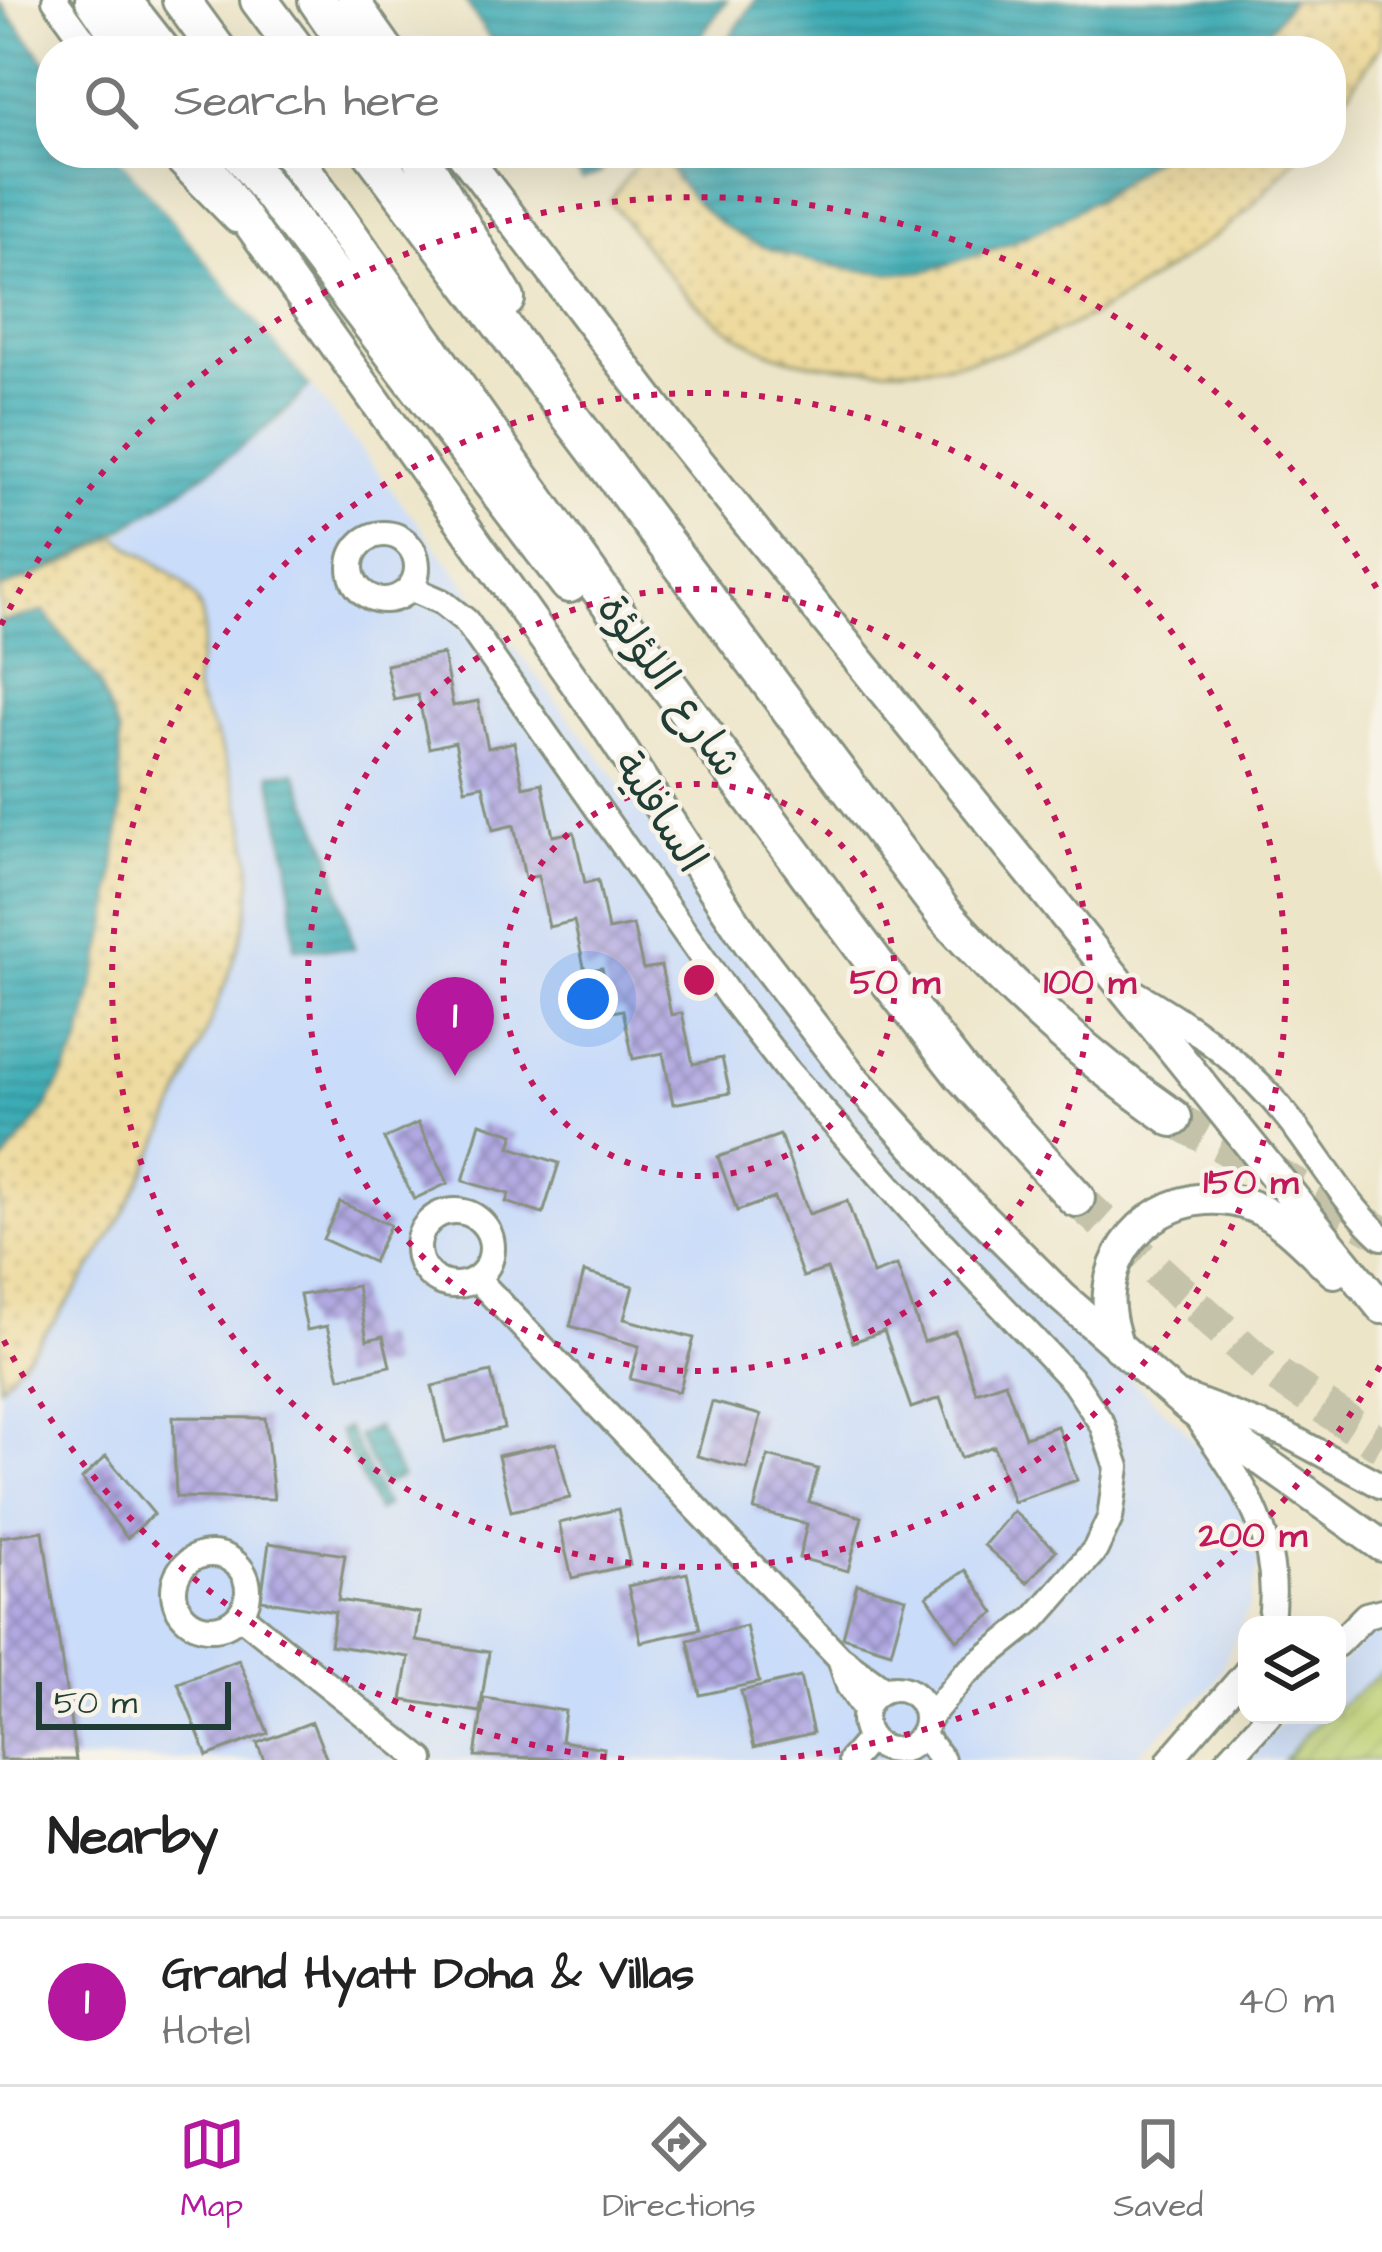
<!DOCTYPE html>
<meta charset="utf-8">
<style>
:root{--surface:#fff;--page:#f2f2f2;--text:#222;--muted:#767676;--line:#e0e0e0;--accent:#b5179e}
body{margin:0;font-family:"Architects Daughter","Playpen Sans Arabic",sans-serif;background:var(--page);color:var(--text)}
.controls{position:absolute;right:36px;bottom:36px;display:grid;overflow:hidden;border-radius:24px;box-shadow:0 12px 48px #0002}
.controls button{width:108px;height:108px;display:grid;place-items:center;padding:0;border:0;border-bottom:3px solid var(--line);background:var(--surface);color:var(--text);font:60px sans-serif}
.scale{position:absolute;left:36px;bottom:30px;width:195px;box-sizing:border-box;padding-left:12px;border:6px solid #1f3d34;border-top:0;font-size:33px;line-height:42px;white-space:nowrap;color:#1f3d34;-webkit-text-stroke:9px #f7f3e8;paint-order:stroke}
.you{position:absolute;left:588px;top:999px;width:42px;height:42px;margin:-30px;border:9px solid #fff;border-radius:50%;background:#1a73e8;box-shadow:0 0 0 18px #1a73e833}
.badge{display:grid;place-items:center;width:78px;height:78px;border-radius:50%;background:var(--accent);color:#fff;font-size:39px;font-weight:700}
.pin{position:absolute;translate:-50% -99px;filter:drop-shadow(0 3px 6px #0008)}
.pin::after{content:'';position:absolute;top:63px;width:42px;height:36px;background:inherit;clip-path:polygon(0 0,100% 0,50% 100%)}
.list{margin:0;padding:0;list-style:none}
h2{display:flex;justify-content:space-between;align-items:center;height:156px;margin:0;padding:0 48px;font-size:51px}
h2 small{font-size:39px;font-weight:400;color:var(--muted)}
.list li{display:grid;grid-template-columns:78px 1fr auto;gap:36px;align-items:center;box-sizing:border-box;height:168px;padding:0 48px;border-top:3px solid var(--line)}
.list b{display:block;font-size:45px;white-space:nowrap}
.list p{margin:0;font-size:39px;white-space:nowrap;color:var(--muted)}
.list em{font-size:39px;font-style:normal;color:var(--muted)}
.icon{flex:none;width:66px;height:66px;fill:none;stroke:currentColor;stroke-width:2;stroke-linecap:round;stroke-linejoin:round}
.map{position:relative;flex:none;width:1382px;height:1760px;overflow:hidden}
.search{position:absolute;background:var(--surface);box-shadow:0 12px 48px #0002;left:36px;right:36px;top:36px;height:132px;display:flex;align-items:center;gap:30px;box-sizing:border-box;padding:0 42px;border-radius:48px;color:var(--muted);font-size:45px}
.sheet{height:324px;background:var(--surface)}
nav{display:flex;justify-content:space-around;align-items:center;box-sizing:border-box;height:168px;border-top:3px solid var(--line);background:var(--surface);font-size:33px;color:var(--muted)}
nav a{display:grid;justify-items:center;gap:6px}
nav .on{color:var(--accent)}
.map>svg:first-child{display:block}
.built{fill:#c9dcf9}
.sand{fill:url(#sand-dots);stroke:#868c69;stroke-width:3}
.garden{fill:url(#garden-furrows);stroke:#708855;stroke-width:3}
.water{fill:url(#water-rules);stroke:#2d7474;stroke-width:3}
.pier{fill:#ede5c8}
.building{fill:url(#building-cross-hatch)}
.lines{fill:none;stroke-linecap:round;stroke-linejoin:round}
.secondary-tunnel{stroke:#c4c3aa;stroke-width:36;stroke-dasharray:36 18;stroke-linecap:butt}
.minor-casing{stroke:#86917e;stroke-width:30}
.tertiary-casing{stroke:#86917e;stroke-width:36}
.secondary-casing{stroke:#86917e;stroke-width:42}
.minor{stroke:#fff;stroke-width:24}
.tertiary{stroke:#fff;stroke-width:30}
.secondary{stroke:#fff;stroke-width:36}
.ring{fill:none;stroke:#c2185b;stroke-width:6;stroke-dasharray:6 12}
.labels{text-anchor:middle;stroke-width:9;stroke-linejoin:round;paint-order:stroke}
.street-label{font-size:42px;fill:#1f3d34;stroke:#f7f3e8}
.centre{fill:#c2185b;stroke:#f7f3e8;stroke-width:6}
.ring-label{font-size:36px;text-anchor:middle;font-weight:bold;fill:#c2185b;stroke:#f7f3e8;stroke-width:9;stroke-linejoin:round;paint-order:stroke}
</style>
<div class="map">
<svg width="1382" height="1760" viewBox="0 0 1382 1760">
<defs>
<pattern id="sand-dots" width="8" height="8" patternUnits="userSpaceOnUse" patternTransform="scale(3)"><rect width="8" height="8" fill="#eeda9e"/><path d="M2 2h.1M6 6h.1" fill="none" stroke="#ccbc89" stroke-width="1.8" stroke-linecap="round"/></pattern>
<pattern id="garden-furrows" width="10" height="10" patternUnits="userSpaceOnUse" patternTransform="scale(3)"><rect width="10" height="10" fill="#c0d376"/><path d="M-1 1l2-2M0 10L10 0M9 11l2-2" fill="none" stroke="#a5b667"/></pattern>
<pattern id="water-rules" width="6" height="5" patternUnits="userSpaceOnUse" patternTransform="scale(3)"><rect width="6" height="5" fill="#3bacb5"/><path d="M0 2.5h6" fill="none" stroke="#318d94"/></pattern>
<pattern id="building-cross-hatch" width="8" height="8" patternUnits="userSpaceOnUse" patternTransform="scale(3)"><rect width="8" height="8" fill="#b2a9e2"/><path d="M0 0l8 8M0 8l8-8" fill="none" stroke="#908bb8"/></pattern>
</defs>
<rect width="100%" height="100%" fill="#f7f3e8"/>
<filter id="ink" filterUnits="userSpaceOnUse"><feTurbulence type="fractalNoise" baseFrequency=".00833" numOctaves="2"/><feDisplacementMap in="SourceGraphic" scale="24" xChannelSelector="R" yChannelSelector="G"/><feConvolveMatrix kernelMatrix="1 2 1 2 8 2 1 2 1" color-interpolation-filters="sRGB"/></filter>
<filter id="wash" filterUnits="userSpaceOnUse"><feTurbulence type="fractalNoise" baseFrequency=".004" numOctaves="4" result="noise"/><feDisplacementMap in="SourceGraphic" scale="48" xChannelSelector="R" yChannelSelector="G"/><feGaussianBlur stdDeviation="2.7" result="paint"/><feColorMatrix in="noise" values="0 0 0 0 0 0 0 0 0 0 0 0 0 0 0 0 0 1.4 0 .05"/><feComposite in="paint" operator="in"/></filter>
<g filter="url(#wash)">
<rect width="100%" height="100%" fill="#ede5c8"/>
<!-- built -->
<path class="built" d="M310 385 700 886 1029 1283 1183 1428 1233 1494 1250 1527 1259 1562 1250 1605 1214 1685 1131 1760H0V1166L47 1106 44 612 0 622V589L63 565 117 537 282 418Z
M1371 1633 1382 1634V1760H1244L1289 1715H1337V1667Z"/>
<!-- sand -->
<path class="sand" d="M1291 0H1382V44L1331 117V51H1253Z
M644 153H663L676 181 1096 202 1160 153H1301C1283 173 1264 194 1245 213 1227 229 1205 242 1186 256 1087 328 989 374 865 368 833 366 797 364 767 351 698 320 654 259 610 201Z
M117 537C151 565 205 579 204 632 204 649 194 669 195 686 196 701 210 722 216 736 233 780 251 830 251 877 251 925 229 974 212 1017 161 1152 99 1280 0 1386V1166L47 1106 79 1046 109 920 121 809 119 734 44 612 0 622V589L63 565Z"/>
<!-- garden -->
<path class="garden" d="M1382 1672V1760H1284C1298 1744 1315 1717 1337 1715V1708Z"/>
<!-- water -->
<path class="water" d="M465 0H727L690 51H498Z
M756 0H1291L1253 51H720Z
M0 3 51 69V153H116L310 385C279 422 242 447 203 475 131 526 83 558 0 589Z
M565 153H615L600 173 582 179Z
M663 153H1160C1099 200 1041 236 967 258 953 262 938 269 923 271 877 276 831 267 786 254 730 238 688 206 663 153Z
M44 612 97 679 119 734 121 810 109 920 79 1046 47 1106 0 1166V622Z
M295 772 331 855 354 949 295 948 289 865 270 774Z
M376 1427 401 1477 383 1486 358 1436Z
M347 1428 386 1507 377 1511 339 1432Z"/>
<!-- pier -->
<path class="pier" d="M116 153H123L315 382 310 385Z"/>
<g id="blocks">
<!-- building -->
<path class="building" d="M443 654 453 706 478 701 488 748 514 742 523 787 542 783 553 836 574 832 585 883 598 880 608 930 633 925 643 969 661 966 671 1015 682 1013 693 1064 722 1058 730 1093 673 1104 663 1053 633 1059 623 1010 612 1012 602 968 585 971 574 921 549 927 538 876 525 878 514 825 493 830 483 785 465 789 455 742 429 748 418 695 394 700 386 665Z
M418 1123 448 1183 414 1199 384 1139Z
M480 1123 514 1134 510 1147 559 1163 543 1214 506 1202 509 1194 463 1181Z
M780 1135 809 1214 847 1201 873 1274 897 1265 924 1342 955 1331 976 1392 1005 1382 1025 1437 1057 1426 1077 1480 1013 1502 994 1446 961 1458 940 1398 911 1408 884 1331 853 1342 827 1269 803 1277 774 1198 737 1211 718 1157Z
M340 1202 390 1225 373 1262 323 1239Z
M584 1272 633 1286 624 1319 694 1338 679 1392 630 1379 639 1346 570 1326Z
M357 1286 367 1340 383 1336 390 1366 340 1378 327 1326 307 1330 300 1295Z
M491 1372 504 1428 445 1442 432 1386Z
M712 1402 761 1415 747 1469 697 1456Z
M173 1417 265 1418 274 1499 176 1497Z
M556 1443 570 1498 511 1511 498 1456Z
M106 1456 154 1514 127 1538 82 1479Z
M768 1456 818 1469 809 1502 862 1517 848 1571 799 1558 807 1524 754 1510Z
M618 1509 630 1565 572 1578 559 1523Z
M1013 1511 1056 1550 1027 1583 984 1545Z
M43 1531 76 1760H0V1537Z
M269 1543 345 1555 338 1600 420 1613 416 1641 489 1652 480 1712 402 1700 409 1657 330 1645 335 1612 261 1600Z
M966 1570 995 1613 957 1640 927 1596Z
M687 1573 700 1629 641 1642 628 1586Z
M857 1584 906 1598 891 1652 843 1637Z
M746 1626 759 1682 700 1695 688 1640Z
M239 1660 268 1733 207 1756 178 1683Z
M800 1677 813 1733 754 1747 741 1691Z
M484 1698 565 1711 561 1741 604 1748 603 1760 475 1756Z
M312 1722 327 1760H264L257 1743Z"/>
</g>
</g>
<g filter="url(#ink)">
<use href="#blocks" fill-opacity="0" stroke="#86917e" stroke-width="3"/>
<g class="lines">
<!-- secondary-tunnel -->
<path class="secondary-tunnel" d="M1173 1118 1382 1233
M1076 1198 1264 1367 1382 1445"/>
<!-- minor casing -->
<g class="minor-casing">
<path id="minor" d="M55 0 92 51
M170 153 236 220
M351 567a33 33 0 1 1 66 0a33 33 0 1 1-66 0Z
M410 588 442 602 466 621 730 997 789 1073 921 1221 1074 1382 1102 1424 1117 1467 1110 1518 1095 1550 1035 1618 965 1674 926 1721
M1130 990C1191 1025 1245 1063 1289 1119 1320 1158 1345 1204 1382 1237
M418 1248a37 37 0 1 1 74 0a37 37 0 1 1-74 0Z
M477 1279 840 1658 884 1690
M1185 1396 1285 1434 1382 1486
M1200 1422C1245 1485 1284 1544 1270 1625
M174 1591a37 37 0 1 1 74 0a37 37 0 1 1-74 0Z
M240 1615 422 1760
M1337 1644 1366 1615 1382 1611
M840 1658 849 1686 865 1710
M864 1719a31 31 0 1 1 62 0a31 31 0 1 1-62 0Z
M922 1734 942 1760
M851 1760 870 1738
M1170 1760 1247 1671
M1228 1760 1269 1715"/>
</g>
<!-- tertiary casing -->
<g class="tertiary-casing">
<path id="tertiary" d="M91 0 126 51
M353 0 389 51
M199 153 605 724 749 943 852 1077 956 1191 1062 1297 1192 1410 1382 1546
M462 153 669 425 1382 1308
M1118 1347C1112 1328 1107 1311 1109 1292 1115 1222 1191 1180 1254 1207 1285 1220 1310 1250 1334 1272"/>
</g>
<!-- secondary casing -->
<g class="secondary-casing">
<path id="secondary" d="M122 0 162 51
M181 0 218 51
M259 0 297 51
M317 0 352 51
M240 153 569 584
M291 153 660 674 874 962 961 1073 1076 1198
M372 153 944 914C1013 992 1087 1058 1173 1118
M418 153 506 299"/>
</g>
<!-- minor -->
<use href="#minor" class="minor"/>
<!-- tertiary -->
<use href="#tertiary" class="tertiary"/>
<!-- secondary -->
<use href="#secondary" class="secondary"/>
</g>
</g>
<!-- distance rings -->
<g class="ring">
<circle cx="699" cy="980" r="196"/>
<circle cx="699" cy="980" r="391"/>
<circle cx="699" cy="980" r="587"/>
<path d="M1380 1366A783 783 0 0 1 774 1759M624 1759A783 783 0 0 1 1 1335M1 625A783 783 0 0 1 1380 594"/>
</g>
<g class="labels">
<!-- street labels -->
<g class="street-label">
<text transform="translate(671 685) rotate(54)" y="15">شارع اللؤلؤة</text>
<text transform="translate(661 811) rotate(57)" y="15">السافلية</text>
</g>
</g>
<circle cx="699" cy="980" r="18" class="centre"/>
<g class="ring-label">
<text x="895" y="993">50 m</text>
<text x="1090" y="993">100 m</text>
<text x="1251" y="1193">150 m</text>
<text x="1253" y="1546">200 m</text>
</g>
</svg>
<div class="controls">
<button><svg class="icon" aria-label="layers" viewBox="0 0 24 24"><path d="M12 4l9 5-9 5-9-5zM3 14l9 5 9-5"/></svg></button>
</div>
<div class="scale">50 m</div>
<div class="you"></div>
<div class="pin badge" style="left:455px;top:1076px">1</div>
<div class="search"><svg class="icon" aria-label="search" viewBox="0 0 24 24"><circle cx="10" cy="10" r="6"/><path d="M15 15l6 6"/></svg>Search here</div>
</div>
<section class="sheet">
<h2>Nearby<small></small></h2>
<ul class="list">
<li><span class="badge">1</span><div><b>Grand Hyatt Doha &amp; Villas</b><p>Hotel</p></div><em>40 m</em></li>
</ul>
</section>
<nav>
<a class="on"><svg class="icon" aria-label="map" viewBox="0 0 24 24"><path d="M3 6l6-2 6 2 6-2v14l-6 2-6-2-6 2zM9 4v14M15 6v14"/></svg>Map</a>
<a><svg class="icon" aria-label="directions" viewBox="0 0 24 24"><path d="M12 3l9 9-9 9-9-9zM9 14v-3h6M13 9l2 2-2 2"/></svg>Directions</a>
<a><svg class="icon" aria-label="saved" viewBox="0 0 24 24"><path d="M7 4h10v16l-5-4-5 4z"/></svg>Saved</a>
</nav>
